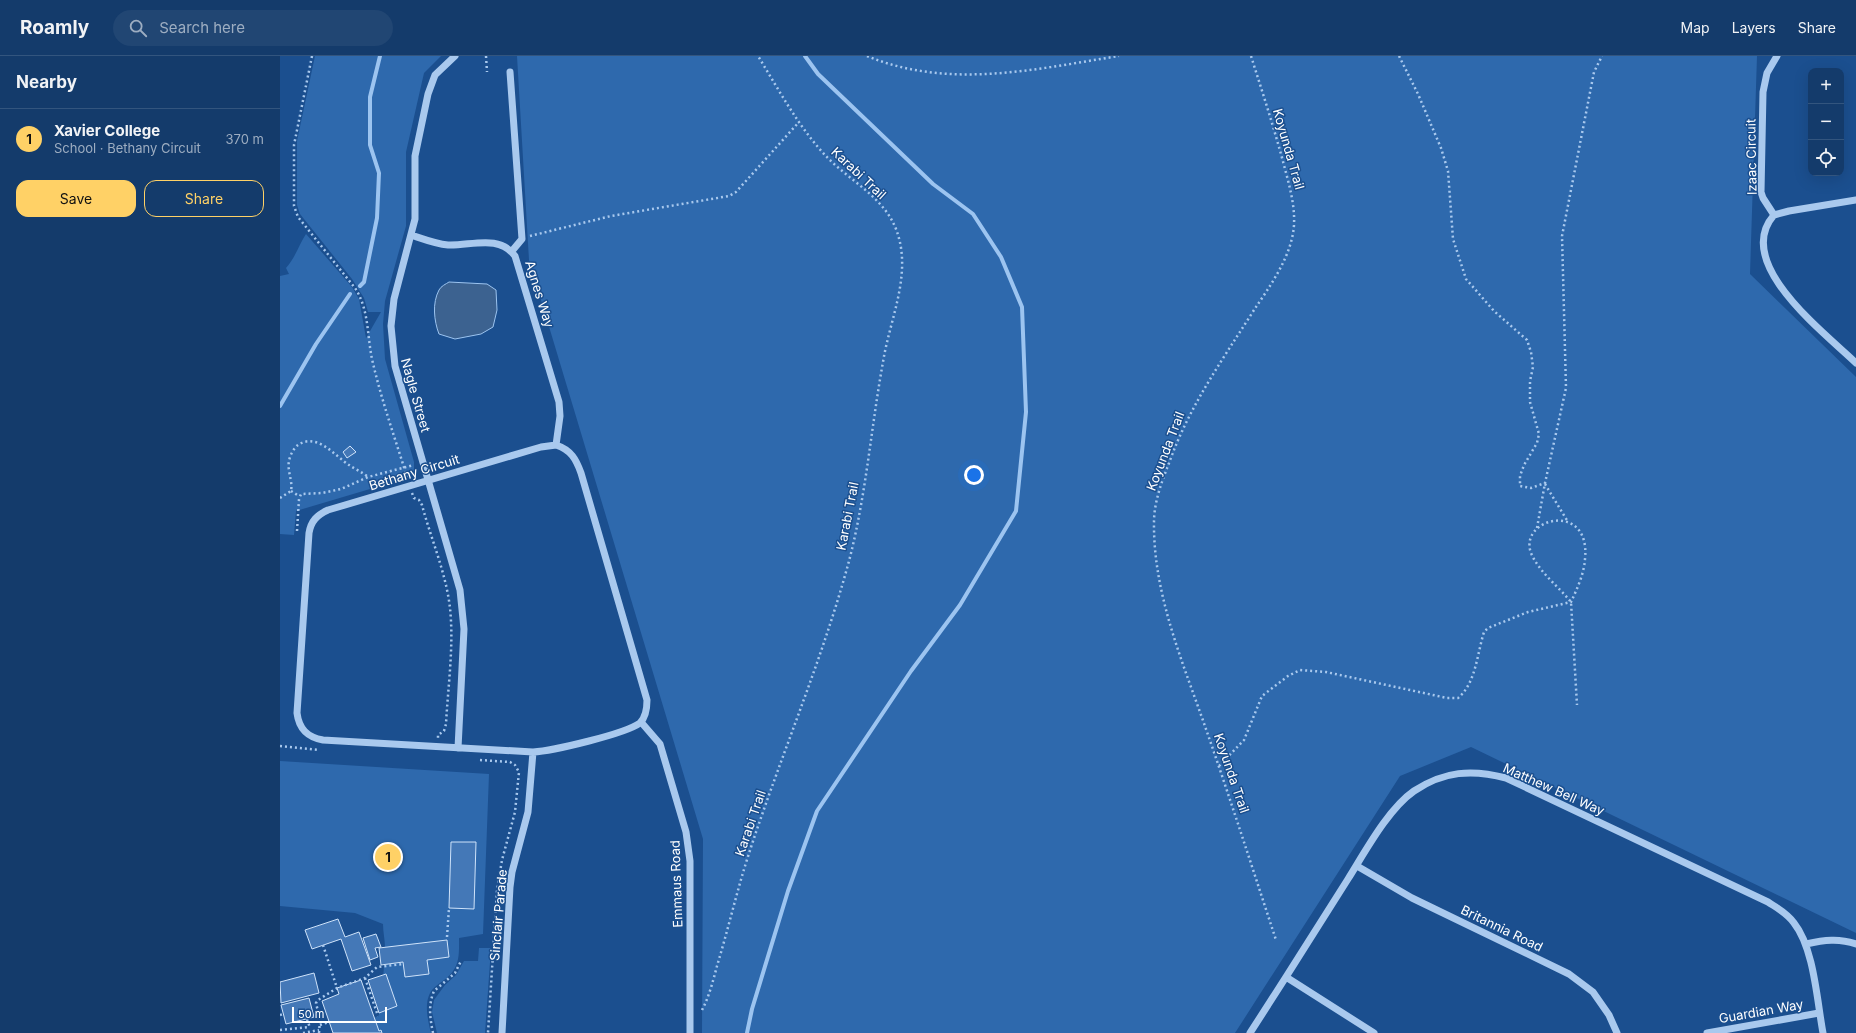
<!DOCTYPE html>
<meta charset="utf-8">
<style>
:root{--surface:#143b6b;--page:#214673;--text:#f1f3f6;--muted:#9dadc1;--line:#33557e;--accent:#ffd166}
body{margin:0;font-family:Inter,sans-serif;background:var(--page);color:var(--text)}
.controls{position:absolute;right:12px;top:12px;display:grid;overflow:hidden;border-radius:8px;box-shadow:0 4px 16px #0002}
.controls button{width:36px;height:36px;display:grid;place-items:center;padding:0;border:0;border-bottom:1px solid var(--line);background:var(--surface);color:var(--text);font:20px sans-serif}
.scale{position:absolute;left:12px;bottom:10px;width:95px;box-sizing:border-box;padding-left:4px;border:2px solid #fff;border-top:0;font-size:11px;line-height:14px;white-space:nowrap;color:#fff;-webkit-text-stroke:3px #1b4f8f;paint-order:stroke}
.you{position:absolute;left:694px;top:419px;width:14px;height:14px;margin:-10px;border:3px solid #fff;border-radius:50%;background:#1a73e8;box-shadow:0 0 0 6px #1a73e833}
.badge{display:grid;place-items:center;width:26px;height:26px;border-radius:50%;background:var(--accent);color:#111;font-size:13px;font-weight:700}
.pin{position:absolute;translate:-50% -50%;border:2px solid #fff;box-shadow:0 1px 4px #0006}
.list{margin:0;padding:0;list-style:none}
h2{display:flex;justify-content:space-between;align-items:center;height:52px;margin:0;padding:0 16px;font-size:17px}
h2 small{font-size:13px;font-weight:400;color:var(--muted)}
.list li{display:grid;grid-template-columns:26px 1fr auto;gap:12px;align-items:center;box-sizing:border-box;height:60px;padding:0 16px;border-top:1px solid var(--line)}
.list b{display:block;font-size:15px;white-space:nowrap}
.list p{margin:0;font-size:13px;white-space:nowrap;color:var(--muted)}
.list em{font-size:13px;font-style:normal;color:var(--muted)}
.actions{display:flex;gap:8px;padding:12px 16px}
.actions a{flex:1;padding:9px 0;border:1px solid var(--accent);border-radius:12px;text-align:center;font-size:14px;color:var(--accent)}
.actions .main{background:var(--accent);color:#111}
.icon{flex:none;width:22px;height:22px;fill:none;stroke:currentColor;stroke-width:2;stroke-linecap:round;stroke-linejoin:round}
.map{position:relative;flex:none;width:1576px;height:977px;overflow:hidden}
header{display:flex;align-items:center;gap:24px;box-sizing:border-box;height:56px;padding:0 20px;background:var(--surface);border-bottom:1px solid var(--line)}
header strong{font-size:19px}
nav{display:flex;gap:22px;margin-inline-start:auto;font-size:14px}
.search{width:280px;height:36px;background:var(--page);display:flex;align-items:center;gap:10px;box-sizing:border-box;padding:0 14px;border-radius:22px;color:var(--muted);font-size:15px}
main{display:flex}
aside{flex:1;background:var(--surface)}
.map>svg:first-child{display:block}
.green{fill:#2e69ad}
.water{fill:#3c6290;stroke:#9cc4f0}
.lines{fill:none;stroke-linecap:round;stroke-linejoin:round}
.stream{stroke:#9cc4f0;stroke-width:4}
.building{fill:#4478b7;stroke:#cfe3fa}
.path{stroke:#a9c9ee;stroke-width:2.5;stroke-dasharray:2 3;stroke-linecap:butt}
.minor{stroke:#a9c9ee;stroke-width:7}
.labels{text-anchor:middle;stroke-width:3;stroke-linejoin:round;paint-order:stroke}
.street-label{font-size:13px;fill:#fff;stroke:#1b4f8f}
</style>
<header>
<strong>Roamly</strong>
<div class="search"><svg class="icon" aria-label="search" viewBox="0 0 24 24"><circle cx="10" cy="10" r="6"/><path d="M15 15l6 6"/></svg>Search here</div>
<nav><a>Map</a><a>Layers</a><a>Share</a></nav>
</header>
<main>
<aside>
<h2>Nearby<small></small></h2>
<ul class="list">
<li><span class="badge">1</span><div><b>Xavier College</b><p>School · Bethany Circuit</p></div><em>370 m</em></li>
</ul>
<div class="actions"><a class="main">Save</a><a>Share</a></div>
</aside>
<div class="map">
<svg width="1576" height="977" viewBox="0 0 1576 977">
<rect width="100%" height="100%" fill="#1b4f8f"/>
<!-- green -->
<path class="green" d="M35 0H161L144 17 126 96V170L105 245 103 268 105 303 134 406V415L127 422 16 455 14 479 0 478V220L9 218 6 212C15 202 19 189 26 178L72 231 79 243 86 282 101 256H88L84 242 72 223 20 158 17 149V85Z
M237 0H1477L1470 218 1576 321V877L1191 691 1120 720 955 977H422L423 783 249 204Z
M0 705 209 718 203 878 179 882C179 893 180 906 173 915 168 923 158 927 152 934 143 946 148 965 151 977H99L94 962 99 960C102 938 104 915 105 892 105 884 103 876 103 868L75 857 0 850Z
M199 892H211L205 977H157L152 956 154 944 165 929 176 919 184 905H198Z"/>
<!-- water -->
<path class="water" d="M169 226 207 228 216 234 217 254 213 271 201 278 175 283 159 278C154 265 152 247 159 234 161 230 166 228 169 226Z"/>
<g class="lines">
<!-- stream -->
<path class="stream" d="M80 230 84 226 97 162 99 117 90 89V41L100 0
M0 350 36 288 70 238
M467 977 472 953 508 835 537 755 631 615 680 549 736 455 746 356 742 251 721 201 693 158 653 128 538 18 525 0"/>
</g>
<!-- building -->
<path class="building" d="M70 390 76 396 67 402 63 396Z
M171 786H196L194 853 169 852Z
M58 863 65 881 79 876 91 909 72 915 61 883 32 893 25 874Z
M96 878 101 891 95 892 98 901 90 904 83 882Z
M167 884 169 901 147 904 149 918 125 921 123 906 101 909 99 892Z
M34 917 39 937 1 947 0 926Z
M106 918 117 950 99 957 88 924Z
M81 924 99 975 101 974 102 977H53L42 945 59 938 57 932Z
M29 942 34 961 6 968 1 949Z"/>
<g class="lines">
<!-- path -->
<path class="path" d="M32 0 14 89V150L18 161 75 232C89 253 87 279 92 303 101 343 115 382 127 421
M206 0 207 16
M587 0C669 34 756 13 839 0
M971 0C983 38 995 75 1005 113 1010 132 1015 150 1014 169 1012 200 990 230 974 254 941 306 910 349 889 407 882 425 874 446 874 466 873 539 904 609 927 676 951 745 973 814 996 884
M1119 0 1138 38 1161 92 1168 115 1173 183 1186 223 1214 255 1247 284 1251 296 1253 311 1250 325V346L1259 378 1257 387 1244 409 1240 420V430L1251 432 1265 427 1286 332 1282 180 1314 16 1322 0
M250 180 331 160 449 140 456 136 519 66
M1265 428 1288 466
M11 435 19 440
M132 437 134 442 139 444 142 449C151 483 166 517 170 552 174 590 168 630 166 668L164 675 158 679V682
M0 442 11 435C13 425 7 415 9 405 10 399 14 392 18 389 37 376 55 400 69 409 75 413 82 416 88 421
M1257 472 1265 427
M17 475 19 443 21 438 42 437 61 433 88 421 134 409
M0 690 39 694
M200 704 230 706 235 709 239 716 235 756 222 804 217 834 208 977
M939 710 964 684 982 640 1008 620 1020 614 1046 616 1167 642H1178C1196 627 1197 598 1204 576L1208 572 1248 556 1291 546C1297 533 1304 518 1305 503 1311 444 1238 462 1251 497 1259 516 1278 530 1291 546L1297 649
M167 881 169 852
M43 889 57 932
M85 922 98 960
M422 954C429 941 433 925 437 910 447 877 455 843 465 810 497 708 541 609 569 505 586 440 591 372 603 306 610 262 633 217 616 173 603 140 568 124 545 99 518 70 499 34 478 0
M0 959 3 958
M27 963 30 972
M40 969 49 966
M0 974 29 971
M23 977 39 974
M39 977 40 964 36 947 38 944 57 932 85 922 97 911 123 908
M153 977C150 962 148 949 154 935L175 917 181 905"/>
<!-- minor -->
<path class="minor" d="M175 0 155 19 148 38 135 100V163L114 243 111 270 115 310 180 534 184 573 178 692
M1497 0 1487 17 1483 36 1481 136 1483 142 1494 159C1452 207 1545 277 1576 307
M230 16 242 183 232 195
M1494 159 1509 155 1576 144
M131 179C143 183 156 188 168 189 191 190 219 178 235 200L279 346 280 360 276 389
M276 389C291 394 296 403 301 417L367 644C367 652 366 661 360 667 345 678 272 695 253 696L43 684C27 681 19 673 17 657L29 477C31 465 37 459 48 454L261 391Z
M361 666 380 688 406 776 410 805V977
M1077 810 1132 842 1289 918 1313 936 1329 959 1337 977
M1526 888C1544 884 1559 882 1576 888
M1006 921 1094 977
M222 977 230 831 232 816 248 756 253 696
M970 977C1003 926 1036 874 1068 823 1085 796 1108 753 1134 735 1164 715 1192 713 1226 722L1488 846C1497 852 1507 857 1514 867 1534 892 1537 945 1543 977
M1427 977 1539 957"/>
</g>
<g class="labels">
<!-- street labels -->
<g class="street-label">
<text transform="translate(1009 93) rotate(74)" y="5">Koyunda Trail</text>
<text transform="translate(1471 101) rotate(-91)" y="5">Izaac Circuit</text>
<text transform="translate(579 117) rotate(43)" y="5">Karabi Trail</text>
<text transform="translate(260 238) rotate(73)" y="5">Agnes Way</text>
<text transform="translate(136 339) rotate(74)" y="5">Nagle Street</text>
<text transform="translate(885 395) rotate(-69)" y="5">Koyunda Trail</text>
<text transform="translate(134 416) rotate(-17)" y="5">Bethany Circuit</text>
<text transform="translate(567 460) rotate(-79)" y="5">Karabi Trail</text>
<text transform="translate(952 717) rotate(71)" y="5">Koyunda Trail</text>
<text transform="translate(1274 733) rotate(24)" y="5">Matthew Bell Way</text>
<text transform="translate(470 767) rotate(-71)" y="5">Karabi Trail</text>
<text transform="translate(396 828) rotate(-92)" y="5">Emmaus Road</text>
<text transform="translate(218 859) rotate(-85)" y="5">Sinclair Parade</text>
<text transform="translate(1222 872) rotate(26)" y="5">Britannia Road</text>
<text transform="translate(1481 955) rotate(-10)" y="5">Guardian Way</text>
</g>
</g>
</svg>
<div class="controls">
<button>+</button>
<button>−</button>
<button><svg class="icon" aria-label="locate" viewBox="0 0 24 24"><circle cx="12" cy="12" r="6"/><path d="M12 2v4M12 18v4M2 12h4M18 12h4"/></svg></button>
</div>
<div class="scale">50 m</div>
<div class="you"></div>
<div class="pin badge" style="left:108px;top:801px">1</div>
</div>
</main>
